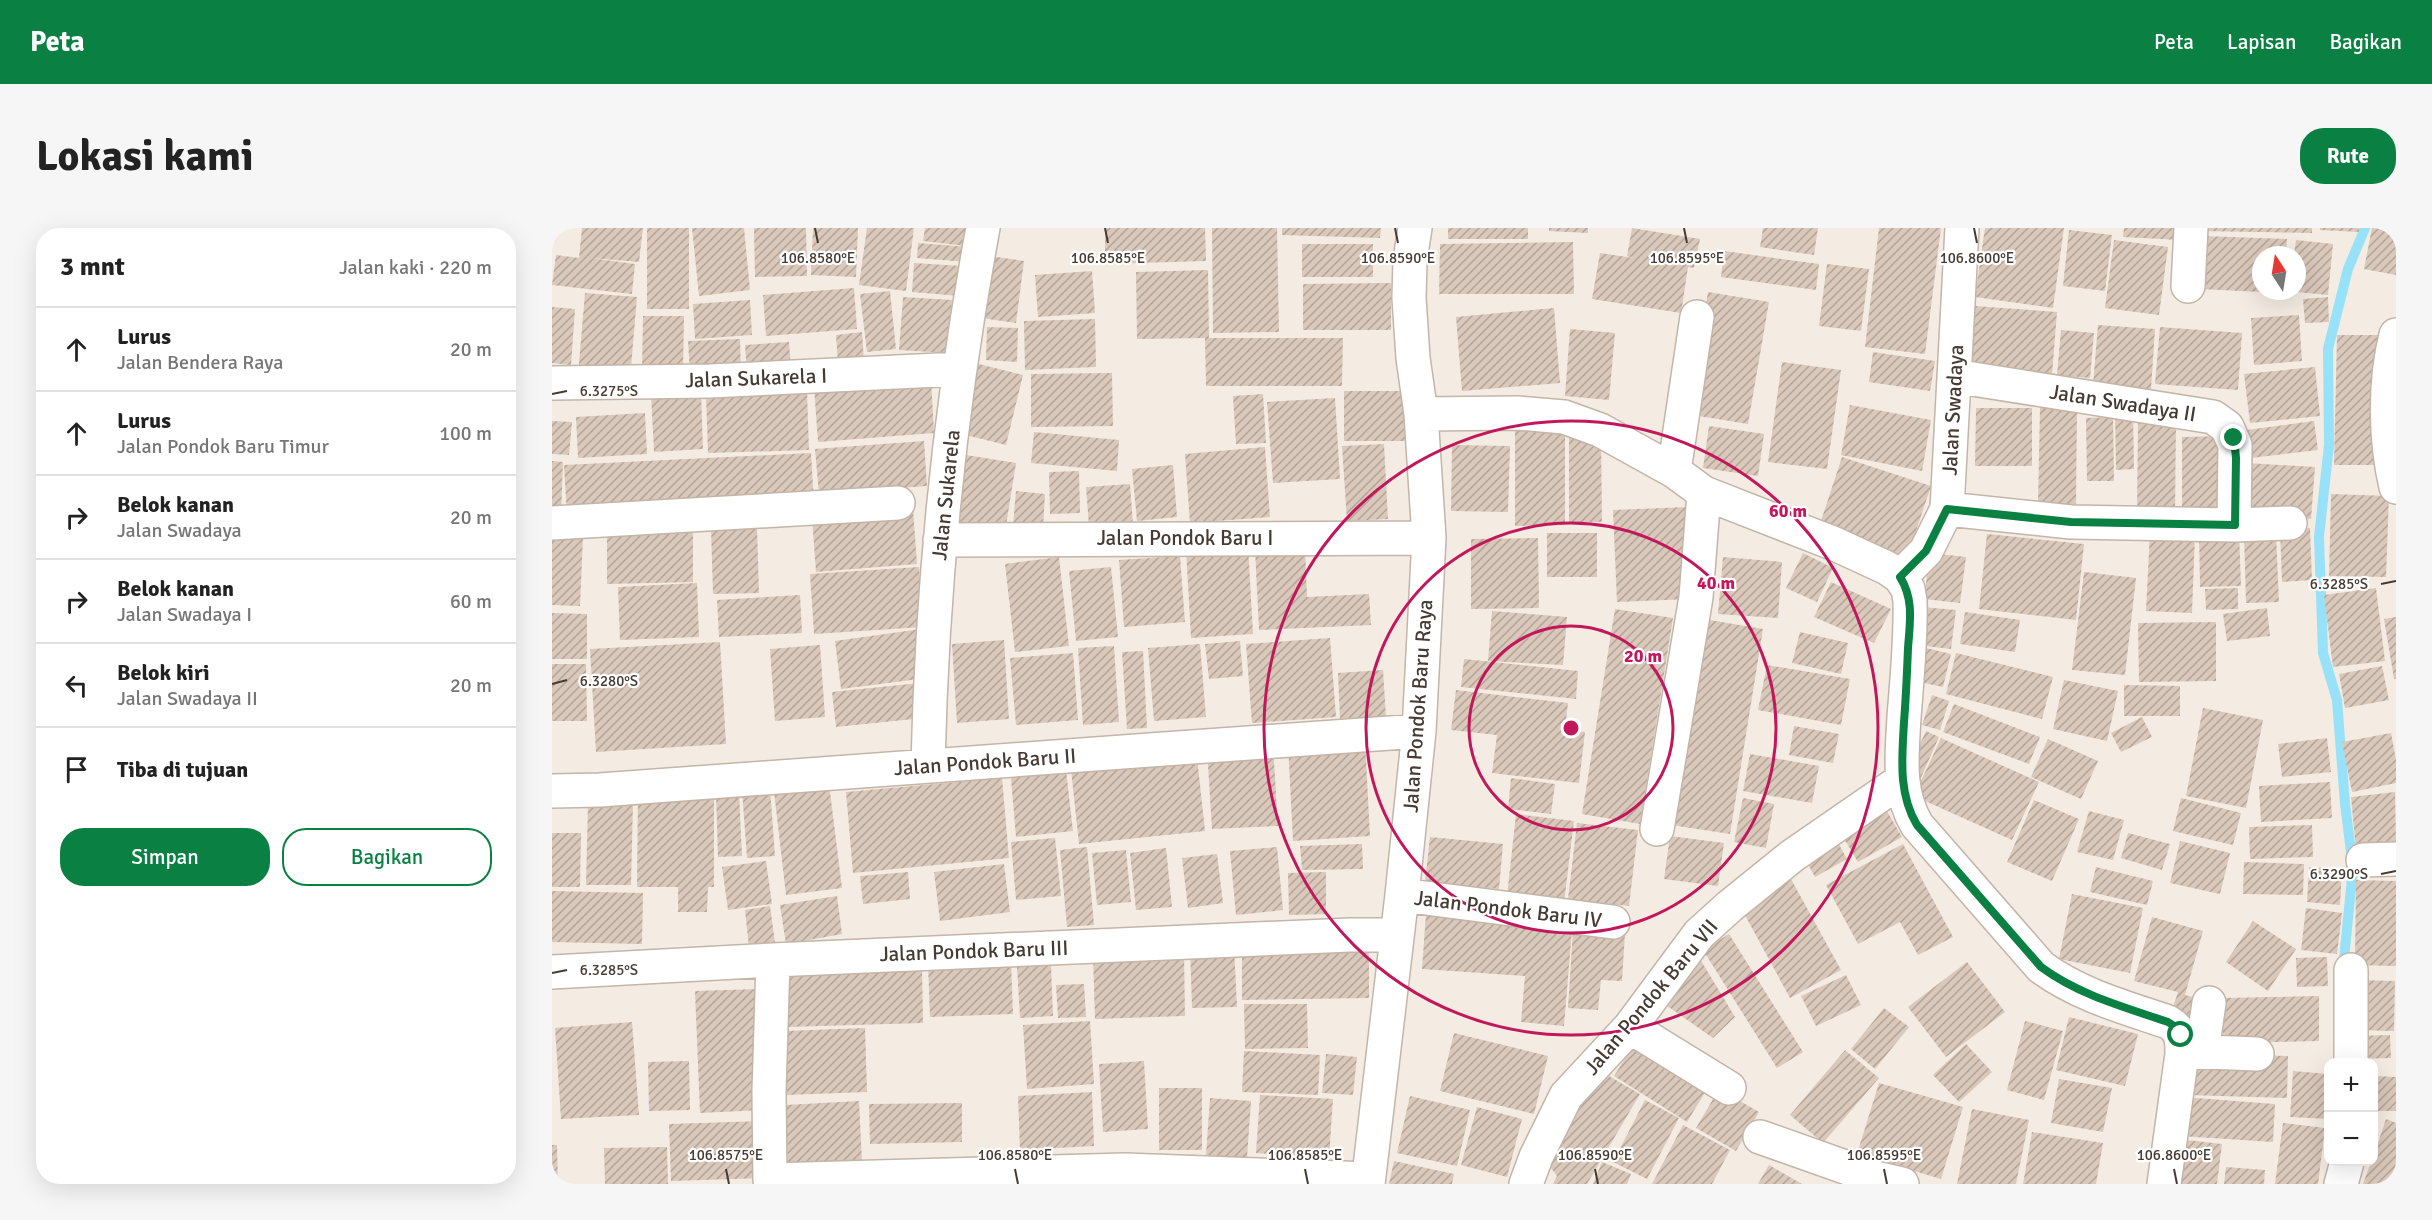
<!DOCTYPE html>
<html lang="id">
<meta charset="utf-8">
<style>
:root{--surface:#fff;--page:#f6f6f6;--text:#222;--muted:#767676;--line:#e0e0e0;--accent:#0b8043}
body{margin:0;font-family:Signika,sans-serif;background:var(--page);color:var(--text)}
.controls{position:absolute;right:18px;bottom:18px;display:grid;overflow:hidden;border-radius:12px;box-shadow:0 6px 24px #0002}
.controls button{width:54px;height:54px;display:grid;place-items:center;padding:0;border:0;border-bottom:2px solid var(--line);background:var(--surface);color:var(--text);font:30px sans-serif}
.compass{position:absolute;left:1700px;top:18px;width:54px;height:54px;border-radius:50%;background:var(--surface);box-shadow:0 6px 24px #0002;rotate:348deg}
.stop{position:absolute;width:18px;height:18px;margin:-14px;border:4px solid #0b8043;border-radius:50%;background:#fff}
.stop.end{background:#0b8043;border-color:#fff;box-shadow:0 2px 6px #0008}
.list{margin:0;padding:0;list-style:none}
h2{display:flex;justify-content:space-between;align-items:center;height:78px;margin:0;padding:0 24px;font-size:26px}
h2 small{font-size:20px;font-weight:400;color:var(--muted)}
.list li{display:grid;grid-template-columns:39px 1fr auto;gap:18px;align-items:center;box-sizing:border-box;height:84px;padding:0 24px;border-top:2px solid var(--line)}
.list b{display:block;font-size:22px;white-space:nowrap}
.list p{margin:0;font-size:20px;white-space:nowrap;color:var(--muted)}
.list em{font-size:20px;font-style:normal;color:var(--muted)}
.actions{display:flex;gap:12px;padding:18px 24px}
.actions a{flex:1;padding:14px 0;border:2px solid var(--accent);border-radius:24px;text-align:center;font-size:21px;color:var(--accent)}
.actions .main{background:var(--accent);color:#fff}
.icon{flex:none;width:33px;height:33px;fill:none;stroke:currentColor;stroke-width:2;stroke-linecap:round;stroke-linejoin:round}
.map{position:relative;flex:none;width:1844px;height:956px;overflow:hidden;border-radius:24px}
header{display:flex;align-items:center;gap:36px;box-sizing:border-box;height:84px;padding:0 30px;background:var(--accent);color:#fff}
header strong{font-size:28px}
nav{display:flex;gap:33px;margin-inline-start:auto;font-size:21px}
.intro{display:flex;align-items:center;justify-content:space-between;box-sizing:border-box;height:144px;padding:0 36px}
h1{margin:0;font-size:42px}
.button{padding:15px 27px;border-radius:24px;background:var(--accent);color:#fff;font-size:21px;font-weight:700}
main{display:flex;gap:36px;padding:0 36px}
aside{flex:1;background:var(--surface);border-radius:24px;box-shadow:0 6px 24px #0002}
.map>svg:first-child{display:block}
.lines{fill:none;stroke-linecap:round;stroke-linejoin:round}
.stream{stroke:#97e2f9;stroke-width:10}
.building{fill:url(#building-hatch)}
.minor-casing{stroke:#c3b5a8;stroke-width:36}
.minor{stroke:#fff;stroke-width:33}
.route{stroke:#0b8043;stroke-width:8}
.ticks{fill:none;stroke:#463b33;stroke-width:2}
.ring{fill:none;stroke:#c2185b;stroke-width:3}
.labels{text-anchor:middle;stroke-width:4.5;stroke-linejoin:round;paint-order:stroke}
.street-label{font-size:21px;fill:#463b33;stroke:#fff}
.ticks-label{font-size:15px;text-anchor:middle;fill:#463b33;stroke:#fff;stroke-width:4.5;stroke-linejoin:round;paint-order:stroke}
.centre{fill:#c2185b;stroke:#fff;stroke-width:3}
.ring-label{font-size:18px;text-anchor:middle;font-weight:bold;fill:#c2185b;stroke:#fff;stroke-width:4.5;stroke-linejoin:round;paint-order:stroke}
</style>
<header>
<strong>Peta</strong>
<nav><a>Peta</a><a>Lapisan</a><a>Bagikan</a></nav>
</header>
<div class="intro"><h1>Lokasi kami</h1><a class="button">Rute</a></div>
<main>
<aside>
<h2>3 mnt<small>Jalan kaki · 220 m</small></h2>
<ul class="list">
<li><svg class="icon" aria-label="ahead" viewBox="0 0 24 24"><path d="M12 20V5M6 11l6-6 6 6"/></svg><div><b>Lurus</b><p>Jalan Bendera Raya</p></div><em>20 m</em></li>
<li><svg class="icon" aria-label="ahead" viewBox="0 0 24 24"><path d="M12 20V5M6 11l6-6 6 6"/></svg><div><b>Lurus</b><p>Jalan Pondok Baru Timur</p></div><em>100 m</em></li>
<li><svg class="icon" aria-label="right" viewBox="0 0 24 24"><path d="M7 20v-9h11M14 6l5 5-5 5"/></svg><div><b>Belok kanan</b><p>Jalan Swadaya</p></div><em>20 m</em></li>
<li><svg class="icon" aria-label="right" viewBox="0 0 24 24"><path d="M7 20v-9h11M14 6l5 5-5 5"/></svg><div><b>Belok kanan</b><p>Jalan Swadaya I</p></div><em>60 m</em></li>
<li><svg class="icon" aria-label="left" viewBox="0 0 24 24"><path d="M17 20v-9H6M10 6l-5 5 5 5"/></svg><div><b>Belok kiri</b><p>Jalan Swadaya II</p></div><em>20 m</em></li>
<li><svg class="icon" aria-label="arrive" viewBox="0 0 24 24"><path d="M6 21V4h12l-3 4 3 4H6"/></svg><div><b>Tiba di tujuan</b></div></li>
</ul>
<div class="actions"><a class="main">Simpan</a><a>Bagikan</a></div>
</aside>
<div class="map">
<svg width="1844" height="956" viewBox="0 0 1844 956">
<defs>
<pattern id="building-hatch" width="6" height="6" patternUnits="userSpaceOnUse" patternTransform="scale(1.5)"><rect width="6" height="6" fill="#dac8ba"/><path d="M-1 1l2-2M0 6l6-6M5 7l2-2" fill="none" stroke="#b3a498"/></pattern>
</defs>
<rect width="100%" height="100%" fill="#f4ece3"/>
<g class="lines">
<!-- stream -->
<path class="stream" d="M1791 741 1801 640 1793 576 1785 472 1771 425 1767 309 1777 217 1776 121 1796 41 1813 0"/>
</g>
<!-- building -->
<path class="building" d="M30 0H91L87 34 39 30 83 36 80 66 0 57 4 27 27 30Z
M95 0H137V81H95Z
M140 0H192L198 62 147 68Z
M202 0H254L255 48 203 49Z
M261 0H306L304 49 259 47Z
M315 0H362L354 63 307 57Z
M373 0H425L422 19 371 13Z
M553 0H653L654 33 553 36Z
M660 0H725L727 104 661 105Z
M730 0H829L828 10 730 7Z
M896 0H976V11H896Z
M997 0H1036V5L997 3Z
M1080 0 1148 11 1142 40 1136 39 1129 85 1040 71 1048 25 1082 30 1075 28Z
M1211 0H1266L1262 27 1208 19Z
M1327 0H1389L1373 126 1313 119Z
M1433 0H1512L1501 80 1423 69Z
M1572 0H1628L1627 12 1571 9Z
M1647 0H1760V5L1647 3Z
M1768 0H1807V4L1768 2Z
M1820 0H1844V47L1812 41Z
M1517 2 1560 7 1553 63 1511 58Z
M1650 8 1735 11 1734 27H1709V64L1648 61Z
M1562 12 1616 19 1607 87 1553 80Z
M1744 12 1781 16 1776 67 1745 64V27H1742Z
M1021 14 1022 66H887L888 16Z
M366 15 417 19 415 34 365 30Z
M750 16H821V49H750Z
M1172 23 1267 36 1264 62 1169 49Z
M438 28 472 33 464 95 429 90Z
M362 35 410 38 408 68 360 64Z
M1275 36 1317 41 1309 103 1267 98Z
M656 42 657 110H791L790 158H654L653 110 585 111 584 44Z
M540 43 543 85 486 89 483 47Z
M839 55V102H751V56Z
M302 60 305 101 214 108 211 67Z
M338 63 344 121 315 124 308 66Z
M1156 64 1217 74 1196 196 1135 186Z
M33 65 85 69 78 151 26 147Z
M351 69 400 72 396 125 347 122Z
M1776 69 1777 94 1753 95 1751 71Z
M198 72 200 107 143 111 141 76Z
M1423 78 1505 84 1500 147 1418 141Z
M0 79 23 81 19 137 0 135Z
M1002 80 1008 155 910 163 904 89Z
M1747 87 1750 133 1702 137 1699 90Z
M91 88H132L131 143 90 142Z
M543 91 544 139 473 142 472 93Z
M1546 97 1603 101 1599 161 1541 157Z
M435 99 466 100 465 134 434 132Z
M1608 99 1690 105 1686 162 1603 156Z
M1018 101 1063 105 1057 172 1013 168Z
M1509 102 1542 105 1538 150 1505 147Z
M310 104 312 133 286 136 284 107Z
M1785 107H1835L1832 237H1782Z
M188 111 189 144 138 146 136 113Z
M237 114 239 141 195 144 193 117Z
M1321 124 1383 133 1378 163 1317 154Z
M1230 134 1289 142 1275 241 1216 234Z
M423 135 471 147 454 217 406 205Z
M1763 139 1768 188 1698 195 1692 146Z
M560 145 561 198 479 199V146Z
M379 150 382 205 266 214 262 159Z
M792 163H853V213H792Z
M255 164 257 222 156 225 154 167Z
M149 165 151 221 102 224 99 166Z
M711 166 714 215 684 216 681 168Z
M783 170 788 251 721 255 715 174Z
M1298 177 1379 192 1370 243 1289 227Z
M1488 179H1525L1524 276H1486Z
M1424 180H1480V238H1423Z
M1563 184H1581L1582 241 1564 242Z
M93 185 95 226 26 230 24 189Z
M1561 189 1562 253H1535L1534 190Z
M1586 191H1624L1623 285 1585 284Z
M0 193 20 194 17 227 0 226Z
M1762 193 1766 222 1699 230 1695 202Z
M1157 198 1212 206 1206 248 1151 240Z
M963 201H1013V297L963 298Z
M482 204 567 212 565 243 479 235Z
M1676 208 1677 280H1630V209Z
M1017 209H1049L1050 294H1017Z
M372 213 375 258 267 266 263 221Z
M832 216 836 291 795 293 790 218Z
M900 217 958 218 956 284 899 283Z
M713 219 718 289 638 295 633 226Z
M259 225 262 275 15 287 12 237Z
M408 226 464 235 453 304 397 295Z
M1290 229 1379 258 1354 333 1265 305Z
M0 233 11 234 9 289 0 288Z
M1695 235 1763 239 1759 291 1692 286Z
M621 237 625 289 585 293 580 241Z
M527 243 528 285 498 286 497 244Z
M578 256 581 296 537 298 534 259Z
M464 263 493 266 491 300 461 298Z
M1779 266 1837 268 1834 349 1777 348Z
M1135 279 1139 371 1065 374 1061 282Z
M361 281 365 336 264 344 260 289Z
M205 299 207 365 161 366 159 301Z
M1758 300 1760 352 1730 354 1728 301Z
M141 302V354L55 356V304Z
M1598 304 1643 306 1640 385 1594 383Z
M1687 304 1689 358 1648 359 1647 305Z
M995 305H1045V349H995Z
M1435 306 1532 316 1524 392 1427 381Z
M1724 306 1727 374 1694 375 1692 307Z
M0 309H31L28 378 0 377Z
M986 310 987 380 919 381V311Z
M696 317 701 406 639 410 634 321Z
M753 320 755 369 817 366 819 397 707 402 703 322Z
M1251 325 1281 340 1265 374 1234 360Z
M1378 325 1414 329 1408 375 1372 371Z
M628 328 633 394 572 399 567 332Z
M507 329 517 418 463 424 453 336Z
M1171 329 1230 334 1226 390 1166 386Z
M367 339 371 399 262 406 258 346Z
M559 339 566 409 524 413 517 343Z
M1532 344 1584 350 1573 447 1520 442Z
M1279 354 1339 381 1322 415 1262 389Z
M145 355 147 409 68 412 66 359Z
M1686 360V381L1654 382 1653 361Z
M1824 360 1833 433 1781 439 1772 367Z
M248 367 250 405 167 409 165 372Z
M1370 379 1404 382 1399 421 1365 417Z
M1715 380 1718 408 1675 413 1671 386Z
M1063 381 1121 390 1088 596 1030 586Z
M940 383 1015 389 1011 437 936 433Z
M1413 384 1468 392 1463 424 1408 416Z
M0 385 35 386V431H0Z
M1844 389V451H1842L1832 391Z
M1152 391 1211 401 1178 606 1119 597Z
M1664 394V453L1587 454 1586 395Z
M369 401 375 450 289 461 283 413Z
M1248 404 1296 415 1289 446 1240 435Z
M778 410 784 489 700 495 694 416Z
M452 412 457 491 405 495 400 416Z
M688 413 691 448 657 451 653 416Z
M168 414 174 516 44 524 38 421Z
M648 416 654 489 602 493 596 420Z
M268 417 273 489 223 493 218 421Z
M562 418 567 494 531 497 526 420Z
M1370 419 1399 426 1391 459 1363 453Z
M591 423 595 500 575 501 570 424Z
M521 425 526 492 464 497 458 430Z
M1404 425 1501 449 1490 491 1394 466Z
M912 431 1026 443 1024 471 909 459Z
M0 436H34L35 493H0Z
M1215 437 1298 451 1289 497 1206 482Z
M1830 438 1837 472 1793 480 1787 446Z
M831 442 834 489 788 492 786 445Z
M1512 452 1566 463 1555 513 1501 501Z
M367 455 371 490 284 499 280 464Z
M1572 457 1628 458V488H1572Z
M904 462 1016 475 1013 501 1033 504 1027 555 940 545 945 507 899 502Z
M1380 467 1397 473 1388 502 1370 497Z
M1402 476 1488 509 1477 536 1391 504Z
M1651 480 1711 492 1694 580 1634 568Z
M1590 489 1600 509 1569 524 1559 505Z
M1242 498 1287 506 1281 535 1237 527Z
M1374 503 1387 509 1368 552 1354 546Z
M1839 505 1844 532V555L1800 564 1790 514Z
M1389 510 1487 554 1460 612 1362 568Z
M1775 510 1779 544 1730 549 1726 516Z
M1496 511 1546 533 1529 571 1479 549Z
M813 513 818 608 741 613 736 517Z
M721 517 726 598 660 601 655 521Z
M1198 526 1267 538 1260 575 1191 563Z
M645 529 653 603 527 616 519 542Z
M513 533 521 603 464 609 458 539Z
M276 548 290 660 234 667 221 555Z
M450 550 457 630 301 645 294 564Z
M959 550 1003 556 999 586 956 581Z
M1778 554 1780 590 1709 594 1707 558Z
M218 560 223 628 195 630 190 562Z
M86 561H162V659H156L155 684H126V659H85Z
M1843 564 1844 617 1804 622 1799 569Z
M187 565 190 628 166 629 164 566Z
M1191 570 1222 576 1214 620 1182 614Z
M1629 570 1689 585 1681 617 1621 603Z
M1482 572 1527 591 1500 653 1455 634Z
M36 575H81L79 657H34Z
M1335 583 1350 609 1306 634 1291 609Z
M1537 583 1572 592 1561 632 1525 624Z
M964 586 1022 593 1012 675 955 668Z
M1025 595 1086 602 1077 678 1016 671Z
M1760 597 1761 629 1698 631 1697 599Z
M0 605H29L28 659H0Z
M1576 605 1618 616 1610 642 1569 630Z
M1118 608 1172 615 1166 658 1112 651Z
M878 609 951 616 947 661 873 654Z
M503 610 509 668 464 672 459 614Z
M1284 611 1295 631 1263 649 1252 629Z
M1628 613 1678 625 1668 666 1618 655Z
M810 616 811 641 750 642 748 618Z
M1351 616 1401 709 1366 727 1348 694 1306 716 1274 657Z
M535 619 542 697 515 699 508 622Z
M725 619 731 682 684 687 678 623Z
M614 620 620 679 584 682 578 625Z
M574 622 579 674 545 677 540 625Z
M665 626 671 675 636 680 630 630Z
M214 633 220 676 176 682 170 639Z
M1692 634 1752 636 1751 667 1691 666Z
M452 636 458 684 388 693 382 644Z
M1544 639 1601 653 1595 677 1538 664Z
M1757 639 1790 641 1788 677 1755 674Z
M356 644 358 671 311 676 308 648Z
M774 644V686L737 687 736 645Z
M1239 651 1289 742 1238 770 1188 678Z
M1804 652 1844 653V738L1803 737Z
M0 663 91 665 90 716 0 714Z
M1520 666 1591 680 1578 745 1507 731Z
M285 668 290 706 234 716 228 677Z
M218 678 223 715 197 719 193 682Z
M1754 680 1790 685 1785 726 1749 722Z
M874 686 1020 702 1012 798 969 794 973 748 870 741Z
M1600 689 1651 703 1633 767 1652 772 1644 799 1617 791 1626 764 1582 753Z
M1701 693 1744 721 1716 763 1674 734Z
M1021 702 1073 705 1070 753 1049 752 1046 782 1016 780Z
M1177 706 1251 824 1225 840 1151 722Z
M817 715V770L690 772V718Z
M682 718 685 779 640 780 638 720Z
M632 725 633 788 543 791 541 728Z
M1145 726 1183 789 1161 810 1111 775Z
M1775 729 1776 758 1745 759 1744 730Z
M459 733 461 786 378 789 376 736Z
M1415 734 1453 784 1394 829 1356 779Z
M499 737 501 788 468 790 465 739Z
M370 739 371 795 235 799 234 744Z
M1294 747 1309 777 1264 798 1249 768Z
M1804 752 1843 753 1842 803 1802 802Z
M532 756 534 789 506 790 504 757Z
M206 761 211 882 148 885 143 763Z
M1767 768V813L1671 815 1670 770Z
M692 776H755L756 820 693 821Z
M1332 780 1357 799 1323 841 1299 821Z
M1517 789 1586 806 1573 858 1504 842Z
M538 793 542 856 475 861 471 797Z
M1473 793 1511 803 1492 872 1455 862Z
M80 794 87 887 9 891 3 800Z
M313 800 315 864 235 867 233 803Z
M902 805 996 828 982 886 888 863Z
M1838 807 1839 830 1803 831 1802 808Z
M1087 808 1160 853 1135 894 1062 848Z
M1414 816 1440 844 1407 874 1381 847Z
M1293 822 1327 850 1271 915 1238 887Z
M692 823 768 827 766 867 690 864Z
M1636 825 1736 828 1735 870 1635 867Z
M774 826 805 829 801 867 770 865Z
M137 833 138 882 97 883 96 834Z
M592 833 596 901 551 904 547 836Z
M1741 843 1776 846V891L1738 889Z
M1050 844 1088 866 1035 956H1001L1005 948 993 932 1026 877Z
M1822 848 1844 849V883H1822Z
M1507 851 1560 860 1551 904 1499 895Z
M1327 855 1411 879 1389 951 1305 926Z
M607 860H650V922H607Z
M1167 861 1207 884 1184 923 1144 900Z
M540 864 542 918 468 922 466 868Z
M708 867 781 871 777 930 704 925Z
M858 868 918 882 905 938 845 925Z
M1630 869 1723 876 1721 914 1628 908Z
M658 870 699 873 695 930 654 927Z
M1093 872 1127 890 1095 951 1061 934Z
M307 873 310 934 236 937 234 877Z
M410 875V914L318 916 317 876Z
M925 879 970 891 955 949 909 937Z
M1420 881 1477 892 1464 956H1405Z
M1834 891 1844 895V956H1811L1819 934H1822V927Z
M212 893 214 950 119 953 117 896Z
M1731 895 1773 900 1766 956H1723Z
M1131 897 1178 922 1160 956H1100Z
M1480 904 1551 915 1544 956H1471Z
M1626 911 1670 916 1665 956H1621Z
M0 917H5L6 956H0Z
M115 919 116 956H53L52 920Z
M842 933 902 946 900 956H837Z
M1050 934 1079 946 1075 956H1041Z
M1217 937 1250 956H1206Z
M1674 939 1713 942 1712 956H1672Z"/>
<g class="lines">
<!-- minor casing -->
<g class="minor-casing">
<path id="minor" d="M1636 58 1639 0
M1844 107C1832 154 1833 212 1844 259
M1402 148 1661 189 1675 199 1683 217 1682 297
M0 155 158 153 407 141
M869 186 966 185 1012 189 1048 202 1122 243 1152 265 1283 316 1335 340 1348 349 1356 361 1358 373C1359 412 1355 451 1352 489 1350 527 1345 564 1365 597L1489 739C1527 767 1572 779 1616 794 1630 802 1630 812 1630 826L1612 956
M1122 243 1145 89
M1395 281 1519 294 1682 297 1738 295
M0 295 346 275
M388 312 877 310
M1348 349 1374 323 1395 281 1410 0
M376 537C380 357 398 177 431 0
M0 563 48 562C320 540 594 523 867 503
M1105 601 1144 369 1152 265
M1811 632 1844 631
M850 667 1061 694
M221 732 217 864 218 952 573 942 816 951
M1799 742V834
M0 744 221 732 798 707H845
M1078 799 1177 860
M1630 823 1705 826
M1650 823 1657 775
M1208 909 1324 950 1350 956
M816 956 850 667 867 503 877 310 869 186 861 130 857 70 858 32 863 0
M974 956 984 929 1014 868 1078 799 1147 706 1178 678 1240 628 1350 552
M1789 956 1795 934"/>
</g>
<!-- minor -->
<use href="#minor" class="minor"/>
</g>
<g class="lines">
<!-- route -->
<path class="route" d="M1629 807 1622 798 1616 794C1572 779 1527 767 1489 739L1365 597C1346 565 1350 530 1352 494 1354 469 1355 445 1356 420 1358 394 1362 371 1348 349L1374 323 1395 281 1519 294 1683 297 1684 230 1682 210"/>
</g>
<!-- ticks -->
<path class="ticks" d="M263 0 266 15M553 0 556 15M843 0 846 15M1132 0 1135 15M1422 0 1425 15M0 166 15 163M1829 356 1844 353M0 456 15 452M1829 646 1844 643M0 745 15 742M174 941 177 956M463 941 466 956M753 941 756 956M1043 941 1046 956M1332 941 1335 956M1622 941 1625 956"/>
<!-- distance rings -->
<g class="ring">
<circle cx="1019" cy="500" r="102"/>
<circle cx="1019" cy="500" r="205"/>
<circle cx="1019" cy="500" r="307"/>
</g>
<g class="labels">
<!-- street labels -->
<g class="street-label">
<text transform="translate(204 150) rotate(-2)" y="7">Jalan Sukarela I</text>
<text transform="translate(1571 175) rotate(9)" y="7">Jalan Swadaya II</text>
<text transform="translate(1401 182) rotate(-87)" y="7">Jalan Swadaya</text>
<text transform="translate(394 267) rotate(-84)" y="7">Jalan Sukarela</text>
<text x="633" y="317">Jalan Pondok Baru I</text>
<text transform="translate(866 478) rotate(-86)" y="7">Jalan Pondok Baru Raya</text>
<text transform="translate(433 534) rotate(-4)" y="7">Jalan Pondok Baru II</text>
<text transform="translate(956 681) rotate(7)" y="7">Jalan Pondok Baru IV</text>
<text transform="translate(422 723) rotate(-2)" y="7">Jalan Pondok Baru III</text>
<text transform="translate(1099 769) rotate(-50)" y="7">Jalan Pondok Baru VII</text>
</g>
</g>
<g class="ticks-label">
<text x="266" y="35">106.8580°E</text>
<text x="556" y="35">106.8585°E</text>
<text x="846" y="35">106.8590°E</text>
<text x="1135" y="35">106.8595°E</text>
<text x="1425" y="35">106.8600°E</text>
<text x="57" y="168">6.3275°S</text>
<text x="1787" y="361">6.3285°S</text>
<text x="57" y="458">6.3280°S</text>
<text x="1787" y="651">6.3290°S</text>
<text x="57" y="747">6.3285°S</text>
<text x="174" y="932">106.8575°E</text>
<text x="463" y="932">106.8580°E</text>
<text x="753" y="932">106.8585°E</text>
<text x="1043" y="932">106.8590°E</text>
<text x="1332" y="932">106.8595°E</text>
<text x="1622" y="932">106.8600°E</text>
</g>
<circle cx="1019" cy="500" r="9" class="centre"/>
<g class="ring-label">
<text x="1236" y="289">60 m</text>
<text x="1164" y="361">40 m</text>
<text x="1091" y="434">20 m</text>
</g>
</svg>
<div class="controls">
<button>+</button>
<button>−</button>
</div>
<svg class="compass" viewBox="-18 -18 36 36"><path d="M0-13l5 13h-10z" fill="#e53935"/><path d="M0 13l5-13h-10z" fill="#767676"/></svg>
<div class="stop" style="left:1629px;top:807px"></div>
<div class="stop end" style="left:1682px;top:210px"></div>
</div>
</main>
